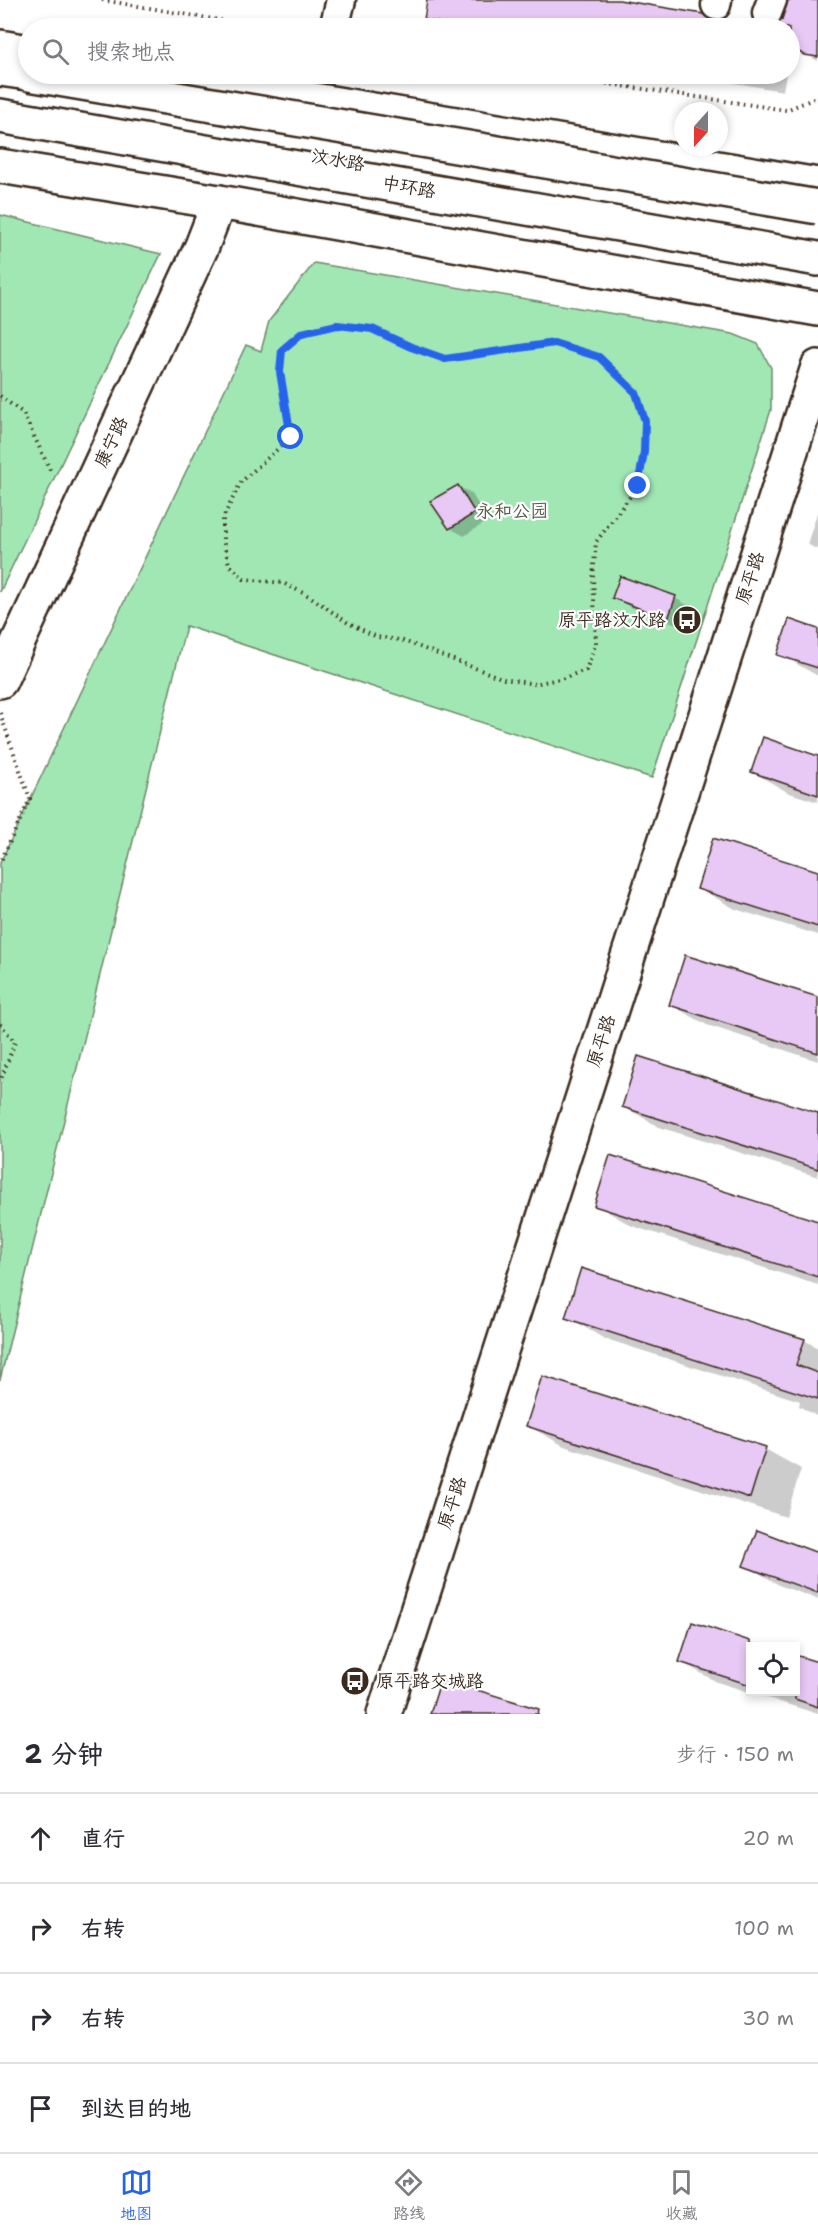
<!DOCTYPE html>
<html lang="zh">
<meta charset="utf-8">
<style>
:root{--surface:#fff;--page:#f2f2f3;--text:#2b2b33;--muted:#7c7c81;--line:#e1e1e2;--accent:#2563eb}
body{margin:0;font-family:"Shantell Sans","LXGW WenKai TC",sans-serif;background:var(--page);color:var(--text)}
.controls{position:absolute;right:18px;bottom:18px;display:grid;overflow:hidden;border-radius:0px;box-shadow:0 3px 9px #0003}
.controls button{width:54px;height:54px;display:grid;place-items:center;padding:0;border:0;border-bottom:2px solid var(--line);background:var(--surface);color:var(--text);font:30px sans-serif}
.compass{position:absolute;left:674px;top:102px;width:54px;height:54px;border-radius:50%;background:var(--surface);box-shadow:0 3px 9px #0003;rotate:201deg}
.stop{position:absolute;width:18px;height:18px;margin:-14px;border:4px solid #2563eb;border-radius:50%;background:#fff}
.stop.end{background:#2563eb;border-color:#fff;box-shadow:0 2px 6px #0008}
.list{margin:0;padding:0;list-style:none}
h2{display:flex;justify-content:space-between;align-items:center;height:78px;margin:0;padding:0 24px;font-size:26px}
h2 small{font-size:20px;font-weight:400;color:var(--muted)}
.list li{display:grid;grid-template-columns:39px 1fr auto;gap:18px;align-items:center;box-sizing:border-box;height:90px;padding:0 24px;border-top:2px solid var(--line)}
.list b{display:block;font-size:22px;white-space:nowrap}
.list em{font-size:20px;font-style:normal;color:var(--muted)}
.icon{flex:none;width:33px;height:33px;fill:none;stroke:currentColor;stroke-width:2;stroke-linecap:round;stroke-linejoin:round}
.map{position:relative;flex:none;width:818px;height:1714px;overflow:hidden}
.search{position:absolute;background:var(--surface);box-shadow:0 3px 9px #0003;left:18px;right:18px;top:18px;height:66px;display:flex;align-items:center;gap:15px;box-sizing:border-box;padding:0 21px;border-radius:33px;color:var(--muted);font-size:22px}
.sheet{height:438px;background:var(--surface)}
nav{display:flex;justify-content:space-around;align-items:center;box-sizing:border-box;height:84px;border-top:2px solid var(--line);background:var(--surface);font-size:16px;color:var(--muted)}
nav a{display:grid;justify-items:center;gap:3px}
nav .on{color:var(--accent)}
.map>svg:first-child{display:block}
.green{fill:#a1e7b4;stroke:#6e8869;stroke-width:1.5}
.shadow{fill:#0003}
.building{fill:#e8c8f5;stroke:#3b2a1e;stroke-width:1.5}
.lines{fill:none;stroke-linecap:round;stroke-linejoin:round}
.minor-casing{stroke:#3b2a1e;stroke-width:33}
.tertiary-casing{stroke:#3b2a1e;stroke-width:38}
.primary-casing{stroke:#3b2a1e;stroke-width:38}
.trunk-casing{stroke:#3b2a1e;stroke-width:38}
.path{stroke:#3b2a1e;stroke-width:4;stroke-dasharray:1.5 4.5;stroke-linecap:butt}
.minor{stroke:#fff;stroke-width:28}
.tertiary{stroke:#fff;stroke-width:33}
.primary{stroke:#fff;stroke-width:33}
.trunk{stroke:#fff;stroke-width:33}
.trunk-bridge-casing{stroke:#3b2a1e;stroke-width:38;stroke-linecap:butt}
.trunk-bridge{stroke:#fff;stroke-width:33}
.route{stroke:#2563eb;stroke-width:8}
.labels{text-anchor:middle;stroke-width:4.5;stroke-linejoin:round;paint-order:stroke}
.street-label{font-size:18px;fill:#3b2a1e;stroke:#fff}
.park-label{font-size:18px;fill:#545944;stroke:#fff}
.poi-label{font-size:18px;fill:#3b2a1e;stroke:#fff;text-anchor:end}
</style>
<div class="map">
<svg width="818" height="1714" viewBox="0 0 818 1714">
<rect width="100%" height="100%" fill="#fff"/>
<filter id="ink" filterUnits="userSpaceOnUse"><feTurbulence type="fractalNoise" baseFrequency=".0167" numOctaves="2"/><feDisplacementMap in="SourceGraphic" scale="12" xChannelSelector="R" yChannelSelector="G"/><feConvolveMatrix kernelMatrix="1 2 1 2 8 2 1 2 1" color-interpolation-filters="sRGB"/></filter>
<g filter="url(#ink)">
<!-- green -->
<path class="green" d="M0 215 161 254 0 592Z
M314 263 733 334 758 344 771 368V410L652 778 186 626 0 1380V863L246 345 261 351 269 321Z"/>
<!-- shadow -->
<path class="shadow" d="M429 0H610L714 23 725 20 754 25 761 28H442L425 19Z
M790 0H818V61L792 46 790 28H776L783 20Z
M679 74H786L783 91Z
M458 486 472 494 488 521 464 536 450 528Z
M818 510V550L807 544Z
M614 598H675L689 606 682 626 628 606Z
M818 630V676L779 654Z
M818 757V802L789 793 753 772Z
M818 873V935L735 909 699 888Z
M818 999V1061L707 1025 671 1005Z
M623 1106 818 1115V1177L659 1127Z
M596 1205 818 1223V1285L632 1226Z
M567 1317 804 1340 818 1348V1417L799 1406 800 1401 603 1338Z
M528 1426 765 1449 801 1469 786 1517 564 1446Z
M818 1555V1599L781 1586 745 1565Z
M693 1624 763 1646H750V1692H796L818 1664V1714L717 1682 681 1662Z"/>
<!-- building -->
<path class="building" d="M427 0H619L703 14 712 21H721V28H474L424 20Z
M788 0H818V57L804 55 789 46V28H774L782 19Z
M458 485 475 513 449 529 430 501Z
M620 576 676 596 668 619 612 598Z
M789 619 818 629V668L777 655Z
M763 737 818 756V795L751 772Z
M713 838 818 871V927L697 889Z
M685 955 818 997V1053L669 1005Z
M638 1056 818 1113V1169L622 1107Z
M610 1155 818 1221V1277L594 1206Z
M581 1268 805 1339 796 1365 818 1373V1399L565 1318Z
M542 1376 766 1447 750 1498 526 1426Z
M757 1530 818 1553V1593L743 1566Z
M692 1622 750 1641V1685L679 1662Z
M795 1655 818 1662V1707L795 1699Z
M441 1679 539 1709 538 1714H430Z"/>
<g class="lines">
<!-- minor casing -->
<g class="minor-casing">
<path id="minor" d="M716 5 717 0
M767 13 772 0
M334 28 341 0"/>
</g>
<!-- tertiary casing -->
<g class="tertiary-casing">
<path id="tertiary" d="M0 681 202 246 219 202
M384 1714 818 367"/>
</g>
<!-- primary casing -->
<g class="primary-casing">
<path id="primary" d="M0 47 28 52
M159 74 818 185
M0 166 219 202 818 309"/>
</g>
<!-- trunk casing -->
<g class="trunk-casing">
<path id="trunk" d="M0 69 28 73
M0 116 818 259"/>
</g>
<!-- path -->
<path class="path" d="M102 0 266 28
M541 74 786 110 818 97
M337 325 372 329 411 347 445 359 554 343 599 357 636 392 645 421 644 452 638 486 596 542 593 577 596 643 586 670 564 678 534 684 504 679 401 640 377 637 348 623 311 597 283 583 244 579 229 564 223 540V518L241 482 291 437 280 372 282 350 302 333Z
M0 396 23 413 50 470
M0 713 30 799 0 863
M0 1024 15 1042 0 1082"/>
<!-- minor -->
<use href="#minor" class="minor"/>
<!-- tertiary -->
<use href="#tertiary" class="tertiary"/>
<!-- primary -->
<use href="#primary" class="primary"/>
<!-- trunk -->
<use href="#trunk" class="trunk"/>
<!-- trunk-bridge casing -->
<g class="trunk-bridge-casing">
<path id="trunk-bridge" d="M29 74 818 207"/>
</g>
<!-- trunk-bridge -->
<use href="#trunk-bridge" class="trunk-bridge"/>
</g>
</g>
<g class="lines" filter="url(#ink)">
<!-- route -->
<path class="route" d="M291 437 280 372 282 350 302 333 337 325 372 329 411 347 445 359 554 343 599 357 636 393 645 421 644 452 638 486"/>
</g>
<!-- icons -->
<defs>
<g id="bus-disc" transform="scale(1.5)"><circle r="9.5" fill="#3b2a1e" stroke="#fff"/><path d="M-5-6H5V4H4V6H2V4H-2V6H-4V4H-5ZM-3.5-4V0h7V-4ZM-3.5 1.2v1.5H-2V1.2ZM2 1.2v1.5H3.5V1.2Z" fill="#fff"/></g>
</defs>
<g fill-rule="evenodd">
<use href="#bus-disc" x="687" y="620"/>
<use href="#bus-disc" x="355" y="1681"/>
</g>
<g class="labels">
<!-- street labels -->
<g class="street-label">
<text transform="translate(338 160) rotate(10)" y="6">汶水路</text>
<text transform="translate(409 187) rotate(10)" y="6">中环路</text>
<text transform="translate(111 442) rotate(-65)" y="6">康宁路</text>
<text transform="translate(750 578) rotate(-72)" y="6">原平路</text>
<text transform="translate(601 1041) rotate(-72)" y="6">原平路</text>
<text transform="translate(452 1503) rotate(-72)" y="6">原平路</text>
</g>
<!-- park labels -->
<g class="park-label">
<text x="512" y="517">永和公园</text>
</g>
<!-- poi labels -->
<g class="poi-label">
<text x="666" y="626">原平路汶水路</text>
<text x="376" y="1687" text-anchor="start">原平路交城路</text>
</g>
</g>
</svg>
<div class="controls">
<button><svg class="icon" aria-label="locate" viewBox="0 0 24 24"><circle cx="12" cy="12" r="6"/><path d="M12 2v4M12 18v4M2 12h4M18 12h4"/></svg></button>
</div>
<svg class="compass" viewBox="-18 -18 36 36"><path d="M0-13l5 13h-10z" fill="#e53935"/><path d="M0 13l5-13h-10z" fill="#7c7c81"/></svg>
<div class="stop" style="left:291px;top:437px"></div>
<div class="stop end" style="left:638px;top:486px"></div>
<div class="search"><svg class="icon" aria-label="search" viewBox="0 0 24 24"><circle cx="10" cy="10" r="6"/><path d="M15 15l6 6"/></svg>搜索地点</div>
</div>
<section class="sheet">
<h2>2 分钟<small>步行 · 150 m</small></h2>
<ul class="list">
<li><svg class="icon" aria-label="ahead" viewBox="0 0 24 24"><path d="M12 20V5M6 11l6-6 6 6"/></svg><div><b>直行</b></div><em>20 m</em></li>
<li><svg class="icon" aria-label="right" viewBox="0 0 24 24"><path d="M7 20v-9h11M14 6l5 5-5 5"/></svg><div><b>右转</b></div><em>100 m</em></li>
<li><svg class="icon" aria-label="right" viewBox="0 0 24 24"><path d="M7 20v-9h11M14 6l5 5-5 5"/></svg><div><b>右转</b></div><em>30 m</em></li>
<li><svg class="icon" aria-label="arrive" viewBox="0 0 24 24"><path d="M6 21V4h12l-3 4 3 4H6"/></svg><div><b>到达目的地</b></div></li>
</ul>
</section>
<nav>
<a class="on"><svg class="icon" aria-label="map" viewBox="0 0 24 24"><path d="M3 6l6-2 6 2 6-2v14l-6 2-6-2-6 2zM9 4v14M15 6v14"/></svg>地图</a>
<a><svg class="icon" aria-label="directions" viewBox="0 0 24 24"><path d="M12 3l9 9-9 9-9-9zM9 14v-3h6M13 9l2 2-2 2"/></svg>路线</a>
<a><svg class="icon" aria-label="saved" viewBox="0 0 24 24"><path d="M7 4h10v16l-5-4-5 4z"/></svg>收藏</a>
</nav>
